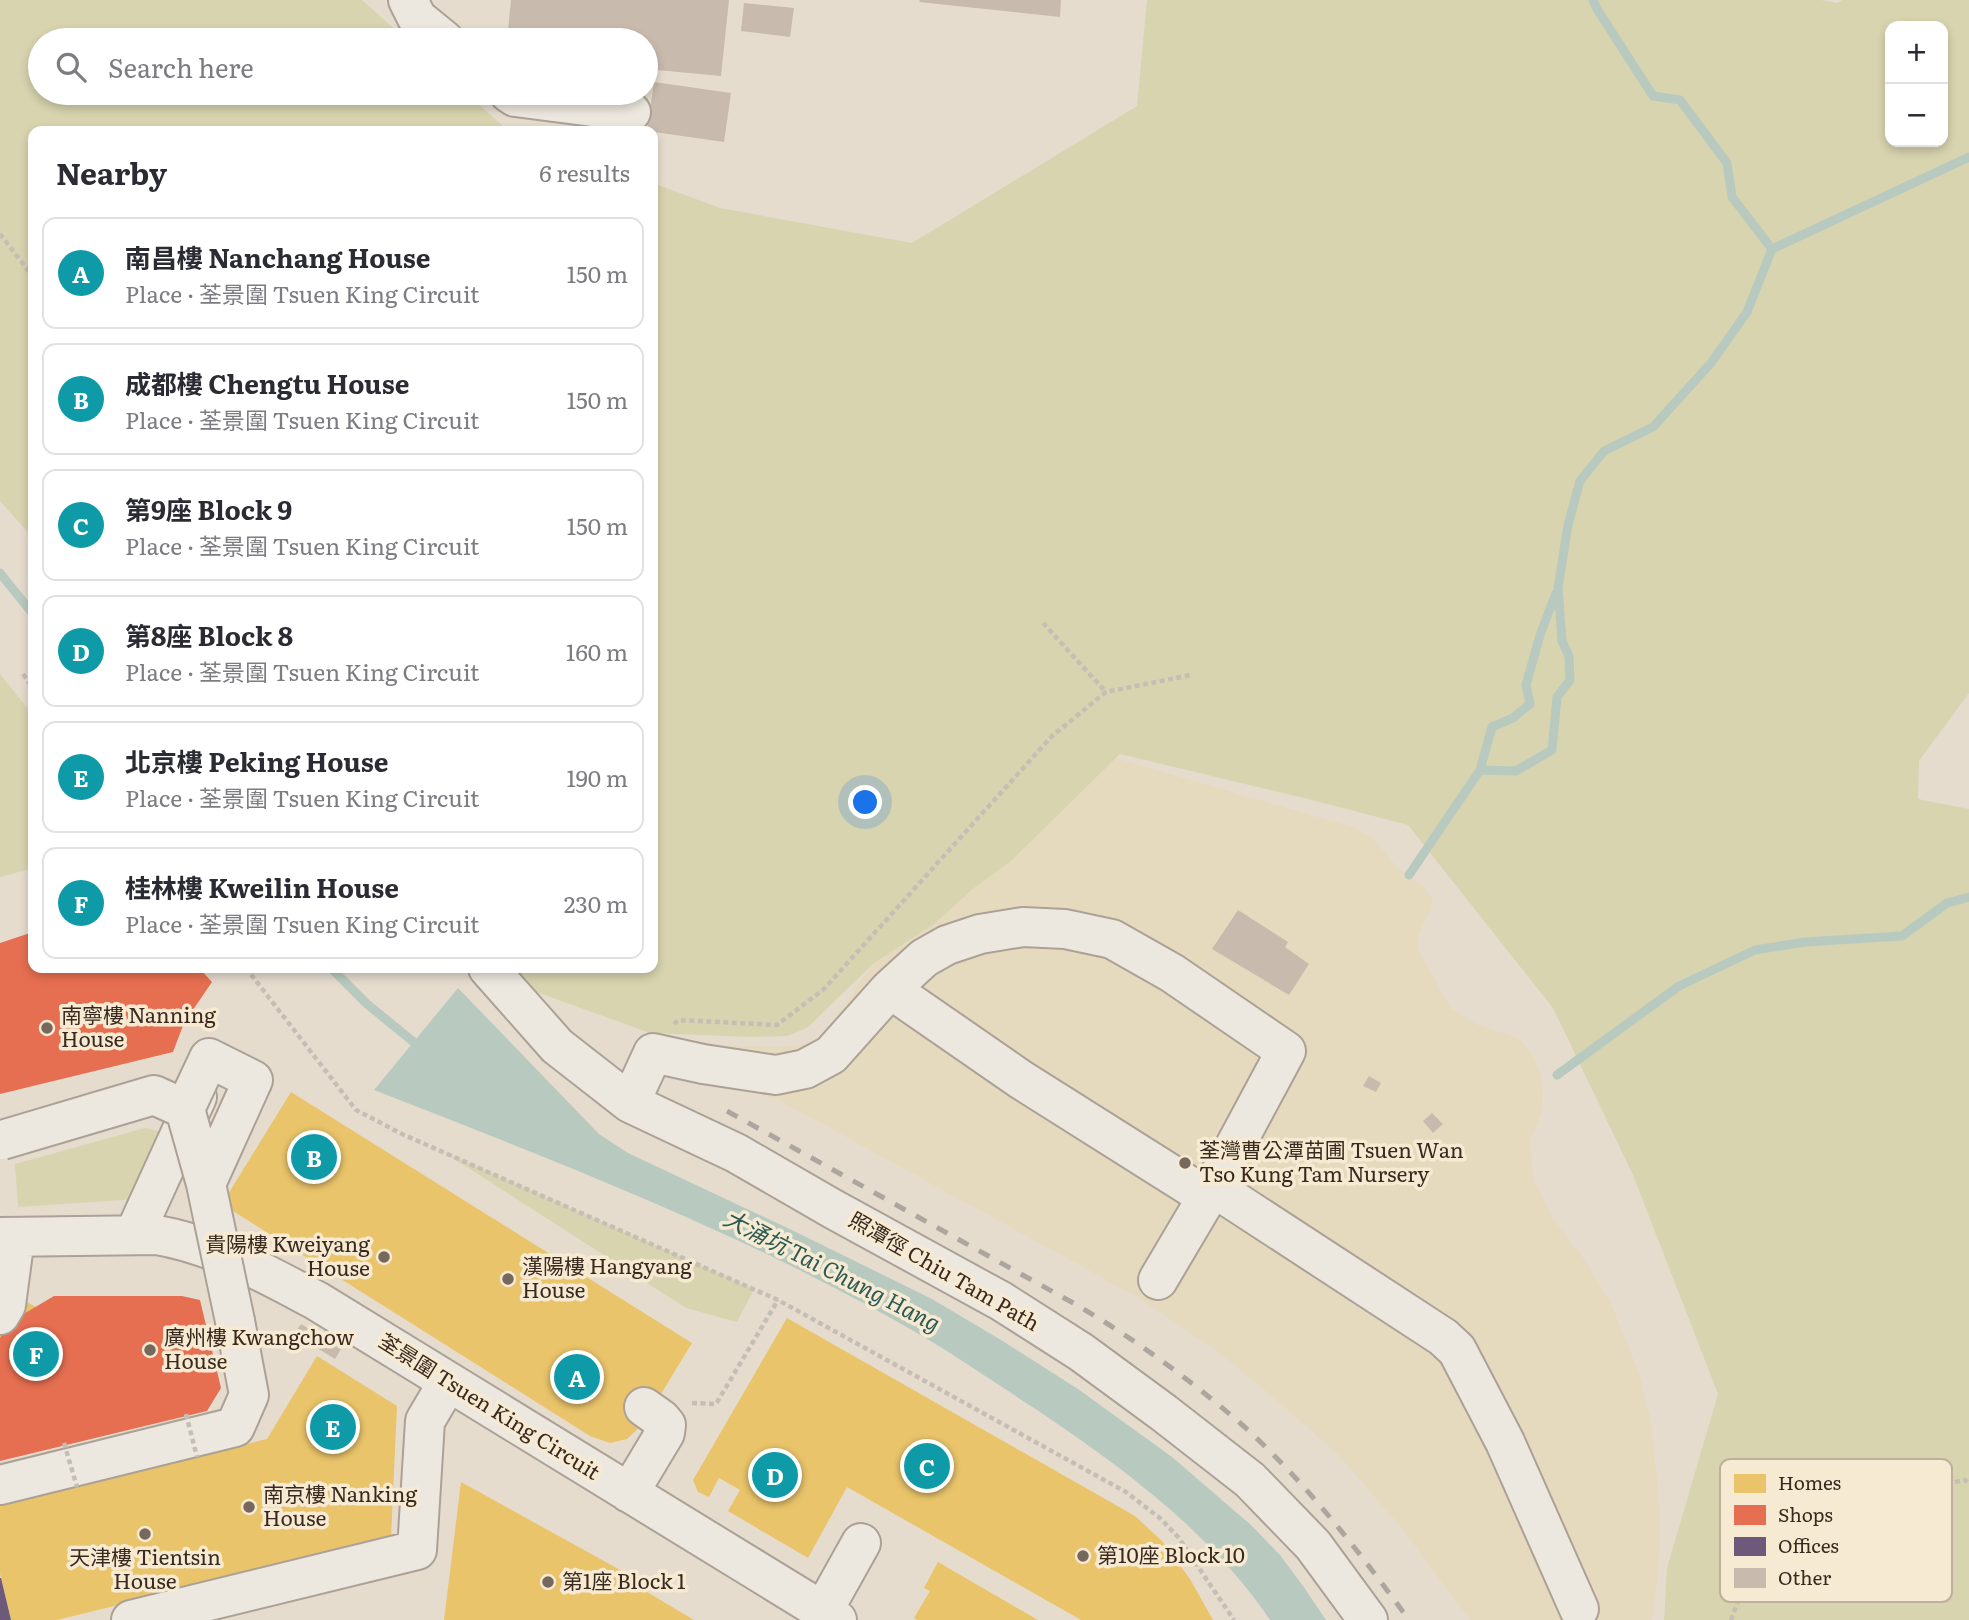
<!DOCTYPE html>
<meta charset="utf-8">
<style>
:root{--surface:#fff;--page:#f7f7f7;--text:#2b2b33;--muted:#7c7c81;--line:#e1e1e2;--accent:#111827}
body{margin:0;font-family:Literata,"Noto Sans TC",serif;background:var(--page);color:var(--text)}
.controls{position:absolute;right:21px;top:21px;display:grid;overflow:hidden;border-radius:14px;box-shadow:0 4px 10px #0003}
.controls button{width:63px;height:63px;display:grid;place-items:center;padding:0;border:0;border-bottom:2px solid var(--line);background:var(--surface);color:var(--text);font:35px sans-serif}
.you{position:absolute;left:866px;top:803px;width:24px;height:24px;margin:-18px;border:5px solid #fff;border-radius:50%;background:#1a73e8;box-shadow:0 0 0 10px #1a73e833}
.badge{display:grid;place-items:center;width:46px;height:46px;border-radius:50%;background:var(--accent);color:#fff;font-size:23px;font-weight:700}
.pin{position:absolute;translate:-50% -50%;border:4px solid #fff;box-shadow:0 2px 7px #0006}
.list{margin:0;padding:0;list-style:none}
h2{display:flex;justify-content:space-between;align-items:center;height:91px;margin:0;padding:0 28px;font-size:30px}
h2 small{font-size:23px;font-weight:400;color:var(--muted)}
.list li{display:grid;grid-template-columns:46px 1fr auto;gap:21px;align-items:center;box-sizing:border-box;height:112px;margin:0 14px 14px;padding:0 14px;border:2px solid var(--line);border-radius:14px}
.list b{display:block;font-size:26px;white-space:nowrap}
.list p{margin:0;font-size:23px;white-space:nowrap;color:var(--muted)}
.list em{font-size:23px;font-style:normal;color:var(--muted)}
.icon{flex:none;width:38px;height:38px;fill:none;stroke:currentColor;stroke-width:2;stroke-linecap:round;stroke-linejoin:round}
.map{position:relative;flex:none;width:1969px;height:1620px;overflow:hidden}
.search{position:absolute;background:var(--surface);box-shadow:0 4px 10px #0003;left:28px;top:28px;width:630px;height:77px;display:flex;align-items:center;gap:18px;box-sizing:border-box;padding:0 24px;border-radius:38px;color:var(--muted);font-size:26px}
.panel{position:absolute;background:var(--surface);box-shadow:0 4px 10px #0003;left:28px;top:126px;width:630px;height:847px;border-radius:14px}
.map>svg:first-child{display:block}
.farmland{fill:#e5dabe}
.green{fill:#d8d4af;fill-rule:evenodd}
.water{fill:#b8cabf}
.homes{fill:#e9c46a}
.shops{fill:#e76f51}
.offices{fill:#6d597a}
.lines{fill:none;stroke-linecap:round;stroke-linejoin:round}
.stream{stroke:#b8cabf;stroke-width:9}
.building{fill:#c9baae}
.minor-casing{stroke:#aba196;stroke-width:42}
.path{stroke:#c6beb5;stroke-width:4.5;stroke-dasharray:5 3.5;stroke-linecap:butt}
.minor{stroke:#ede8df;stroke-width:38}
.rail{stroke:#aca69f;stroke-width:5;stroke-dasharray:12 12;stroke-linecap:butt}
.minor-bridge-casing{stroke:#aba196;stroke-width:42;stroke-linecap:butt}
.path-bridge{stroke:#c6beb5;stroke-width:4.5;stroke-dasharray:5 3.5;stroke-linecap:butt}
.minor-bridge{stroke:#ede8df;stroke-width:38}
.poi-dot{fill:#76685c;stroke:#f7ead3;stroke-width:2.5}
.labels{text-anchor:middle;stroke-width:7;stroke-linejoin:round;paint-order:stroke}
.poi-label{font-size:21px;fill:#3a291e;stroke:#f7ead3;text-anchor:start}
.street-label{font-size:21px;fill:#3a291e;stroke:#f7ead3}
.water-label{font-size:23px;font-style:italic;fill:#2c5a54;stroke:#f7ead3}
.key{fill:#f7ead3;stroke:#beb09d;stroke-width:2}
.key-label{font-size:19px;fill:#3a291e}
</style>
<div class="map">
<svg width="1969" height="1620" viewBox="0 0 1969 1620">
<rect width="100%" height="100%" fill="#e6dcce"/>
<!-- farmland -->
<path class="farmland" d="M1112 757 1356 828 1373 838 1397 867 1424 887 1432 898 1431 909 1422 926 1418 939V950L1451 1008 1478 1025 1518 1038 1530 1050 1539 1069 1543 1087 1542 1109 1536 1127 1530 1139 1534 1181 1553 1219 1582 1256 1610 1301 1639 1373 1651 1422 1660 1509V1544L1658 1576 1652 1620H1470L1400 1526 1338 1455 1272 1396 1215 1350 1139 1298 777 1099 667 1072 675 1037 715 1045 783 1047 802 1045 818 1040 828 1030 882 950Z"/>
<!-- green -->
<path class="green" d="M0 0H362L407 40H40V93H466L503 126 517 131H33V538L0 501Z
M1147 0H1821L1838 3 1842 0H1969V693L1919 761 1918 799 1969 809V1620H1664L1667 1568 1718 1394 1633 1175 1553 1008 1408 825 1308 799 1120 754 1011 861 974 888 934 924 874 963 807 1028 787 1036 752 1037 650 1033 470 968H653V183L720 208 912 243 1137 106ZM1890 26H1943V142H1890Z
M0 674 33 715V868L0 877Z
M145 1128 158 1131 165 1138 138 1199 18 1207 15 1164Z
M442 1151 754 1289 737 1322 686 1308Z"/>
<!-- water -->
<path class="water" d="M458 988 599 1134 628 1153 796 1232 932 1299 1001 1340 1078 1389 1172 1457 1251 1525 1280 1555 1303 1586 1326 1620H1270C1211 1533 1126 1470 1040 1412 1003 1388 967 1363 929 1340 754 1237 563 1164 374 1090Z"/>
<!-- homes -->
<path class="homes" d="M92 968H111L115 979 127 975 124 968H144L146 971 157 968 160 977 163 976 166 985 151 990 156 1004 171 999 174 1008 170 1009 174 1019 162 1023 169 1045 151 1051 145 1033 133 1037 139 1055 121 1061 114 1038 102 1041 98 1031 96 1032 93 1024 108 1019 104 1005 89 1009 86 1001 89 999 86 990 98 986Z
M47 971 54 993 66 990 69 999 72 998 75 1007 60 1012 64 1026 80 1021 82 1030 79 1031 82 1041 71 1045 78 1067 60 1073 54 1055 42 1059 48 1077 30 1083 23 1059 10 1063 8 1053 4 1055 1 1046 17 1041 12 1027 0 1031V1010L7 1008 0 986 17 981 24 1001 36 997 29 977Z
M291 1092 692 1343 642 1425 627 1439 610 1443 590 1436 222 1204Z
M151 1297 168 1306 159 1324 167 1328 176 1311 193 1320 184 1337 203 1348 198 1357 204 1360 199 1369 179 1358 172 1370 193 1381 188 1391 182 1388 177 1396 158 1386 150 1400 133 1391 141 1376 133 1372 125 1387 108 1377 116 1363 96 1353 101 1344 95 1341 100 1331 121 1342 127 1331 106 1319 111 1310 118 1313 123 1304 142 1315Z
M23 1300 40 1309 30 1326 39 1330 48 1313 65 1322 55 1339 75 1350 70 1359 76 1362 71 1372 50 1361 44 1372 65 1384 59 1394 53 1390 49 1398 29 1388 21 1403 5 1394 13 1378 5 1374 0 1383V1309Z
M787 1318 1135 1516 1162 1541 1190 1579 1213 1620H1081L847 1487 808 1558 728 1511 740 1490 719 1478 709 1497 698 1492 693 1480Z
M317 1356 397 1406 391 1538 57 1620H11L0 1574V1503L267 1439Z
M461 1482 640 1581 637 1586 694 1620H444Z
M938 1562 1038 1620H917L914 1618 930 1591 924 1588Z"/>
<!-- shops -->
<path class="shops" d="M33 932V968H199L212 982 184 1023 173 1052 0 1094V943Z
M54 1296H182L200 1300 221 1388 207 1411 0 1461V1338L10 1322Z"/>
<!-- offices -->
<path class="offices" d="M0 1578H1L11 1620H0Z"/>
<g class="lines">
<!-- stream -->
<path class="stream" d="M1593 0 1597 9 1653 96 1680 100 1727 163 1732 197 1772 249
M0 573 33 614
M1480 770 1492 727 1513 718 1530 704 1526 685 1540 635 1556 593
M1409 875 1480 770 1516 771 1552 750 1557 697 1570 680 1569 656 1562 641 1558 588 1568 525 1580 481 1604 451 1653 427 1711 363 1747 312 1772 249 1969 157
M331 968 367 1004 421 1048
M1557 1075 1679 986 1755 950 1805 942 1902 936 1947 903 1969 897"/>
</g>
<!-- building -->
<path class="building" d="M511 0H729L721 76 646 69V40H507Z
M920 0H1061L1060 17 919 2Z
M744 3 794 8 790 37 741 31Z
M654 82 731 93 724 142 647 131Z
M1238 910 1288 942 1285 947 1309 964 1289 995 1212 949Z
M1369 1076 1381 1083 1376 1092 1363 1086Z
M1432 1113 1443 1124 1433 1133 1423 1121Z
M301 1324 341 1349 335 1359 294 1334Z"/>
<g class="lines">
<!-- minor casing -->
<g class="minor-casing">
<path id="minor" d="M408 0 417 18 444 40
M509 93 515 97 631 112
M488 968 557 1046 630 1103 736 1153 833 1209 1001 1301 1081 1352 1164 1413 1250 1480 1313 1545 1368 1620
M890 989 1020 1079 1207 1197
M630 1103 653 1053 703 1064 776 1075 805 1069 831 1055 890 989 924 958 947 945 980 934 1023 927 1065 929 1112 939 1172 973 1286 1051 1213 1187 1158 1280
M1213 1187 1443 1337 1457 1350 1505 1442 1579 1609
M134 1235 197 1097
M0 1237 157 1235C215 1245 266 1274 317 1301L837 1620
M0 1315 6 1305 15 1237
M0 1485 235 1427 249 1395 235 1321
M629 1493 665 1433 666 1425 661 1419 644 1407
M823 1611 861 1543
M131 1620 417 1550 425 1421 448 1382"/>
</g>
<!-- path -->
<path class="path" d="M0 234 33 277
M1043 623 1106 692
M23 674 33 688
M246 968 356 1110 402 1134 778 1300 1126 1492 1161 1519 1178 1537 1234 1620
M674 1024 678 1020 777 1025 824 989 1052 736 1106 692 1191 675
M692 1403 716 1404 778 1300
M1731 1620 1743 1588 1765 1599 1812 1579 1844 1577 1859 1558H1879L1895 1530 1939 1485 1965 1480 1969 1483"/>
<!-- minor -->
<use href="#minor" class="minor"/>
<!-- rail -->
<path class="rail" d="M727 1111 1075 1304C1133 1338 1188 1378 1239 1422 1304 1480 1358 1550 1409 1620"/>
<!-- minor-bridge casing -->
<g class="minor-bridge-casing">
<path id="minor-bridge" d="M185 1109 209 1058 253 1080 206 1184
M2 1140 154 1095 185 1109 206 1184 235 1321"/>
</g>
<!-- path-bridge -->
<path class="path-bridge" d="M186 1414 197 1457
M64 1443 77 1487"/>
<!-- minor-bridge -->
<use href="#minor-bridge" class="minor-bridge"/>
</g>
<!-- markers -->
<g class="poi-dot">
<circle cx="47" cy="1028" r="7"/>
<circle cx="1185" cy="1163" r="7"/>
<circle cx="384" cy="1257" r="7"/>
<circle cx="508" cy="1279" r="7"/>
<circle cx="150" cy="1350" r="7"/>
<circle cx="249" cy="1507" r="7"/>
<circle cx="145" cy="1534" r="7"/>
<circle cx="1083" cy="1556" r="7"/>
<circle cx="548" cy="1582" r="7"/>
</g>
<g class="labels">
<!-- poi labels -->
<g class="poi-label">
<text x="61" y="1023">南寧樓 Nanning<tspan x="61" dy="24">House</tspan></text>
<text x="1199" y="1158">荃灣曹公潭苗圃 Tsuen Wan<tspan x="1199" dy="24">Tso Kung Tam Nursery</tspan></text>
<text x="370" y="1252" text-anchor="end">貴陽樓 Kweiyang<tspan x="370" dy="24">House</tspan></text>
<text x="522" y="1274">漢陽樓 Hangyang<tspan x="522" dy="24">House</tspan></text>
<text x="164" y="1345">廣州樓 Kwangchow<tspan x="164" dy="24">House</tspan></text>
<text x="263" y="1502">南京樓 Nanking<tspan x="263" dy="24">House</tspan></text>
<text x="1097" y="1563">第10座 Block 10</text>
<text x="145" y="1565" text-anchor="middle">天津樓 Tientsin<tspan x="145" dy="24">House</tspan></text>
<text x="562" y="1589">第1座 Block 1</text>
</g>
<!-- street labels -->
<g class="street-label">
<text transform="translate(944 1272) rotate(30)" y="7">照潭徑 Chiu Tam Path</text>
<text transform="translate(489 1407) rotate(32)" y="7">荃景圍 Tsuen King Circuit</text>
</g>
<!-- water labels -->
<g class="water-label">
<text transform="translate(832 1271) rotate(27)" y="8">大涌坑 Tai Chung Hang</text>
</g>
</g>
<!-- legend -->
<rect x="1720" y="1459" width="232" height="143" rx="10" class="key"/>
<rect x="1734" y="1474" width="32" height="19" fill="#e9c46a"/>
<rect x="1734" y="1505" width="32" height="20" fill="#e76f51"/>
<rect x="1734" y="1537" width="32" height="19" fill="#6d597a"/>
<rect x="1734" y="1568" width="32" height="20" fill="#c9baae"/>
<g class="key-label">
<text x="1778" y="1490">Homes</text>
<text x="1778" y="1522">Shops</text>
<text x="1778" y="1553">Offices</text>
<text x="1778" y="1585">Other</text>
</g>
</svg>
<div class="controls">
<button>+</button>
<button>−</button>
</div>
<div class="you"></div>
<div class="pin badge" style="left:577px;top:1377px;background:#0f9aa8">A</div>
<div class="pin badge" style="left:314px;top:1157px;background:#0f9aa8">B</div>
<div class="pin badge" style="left:927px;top:1466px;background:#0f9aa8">C</div>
<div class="pin badge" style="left:775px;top:1475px;background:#0f9aa8">D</div>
<div class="pin badge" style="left:333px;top:1427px;background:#0f9aa8">E</div>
<div class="pin badge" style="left:36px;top:1354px;background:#0f9aa8">F</div>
<div class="search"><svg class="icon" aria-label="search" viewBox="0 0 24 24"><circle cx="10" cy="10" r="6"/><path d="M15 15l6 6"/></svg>Search here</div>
<section class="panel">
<h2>Nearby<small>6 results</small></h2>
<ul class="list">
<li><span class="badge" style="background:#0f9aa8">A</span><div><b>南昌樓 Nanchang House</b><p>Place · 荃景圍 Tsuen King Circuit</p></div><em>150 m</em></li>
<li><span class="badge" style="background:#0f9aa8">B</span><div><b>成都樓 Chengtu House</b><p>Place · 荃景圍 Tsuen King Circuit</p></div><em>150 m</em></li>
<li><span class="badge" style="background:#0f9aa8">C</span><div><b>第9座 Block 9</b><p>Place · 荃景圍 Tsuen King Circuit</p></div><em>150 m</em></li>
<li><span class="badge" style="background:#0f9aa8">D</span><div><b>第8座 Block 8</b><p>Place · 荃景圍 Tsuen King Circuit</p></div><em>160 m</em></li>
<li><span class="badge" style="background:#0f9aa8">E</span><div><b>北京樓 Peking House</b><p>Place · 荃景圍 Tsuen King Circuit</p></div><em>190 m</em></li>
<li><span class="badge" style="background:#0f9aa8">F</span><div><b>桂林樓 Kweilin House</b><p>Place · 荃景圍 Tsuen King Circuit</p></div><em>230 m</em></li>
</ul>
</section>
</div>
